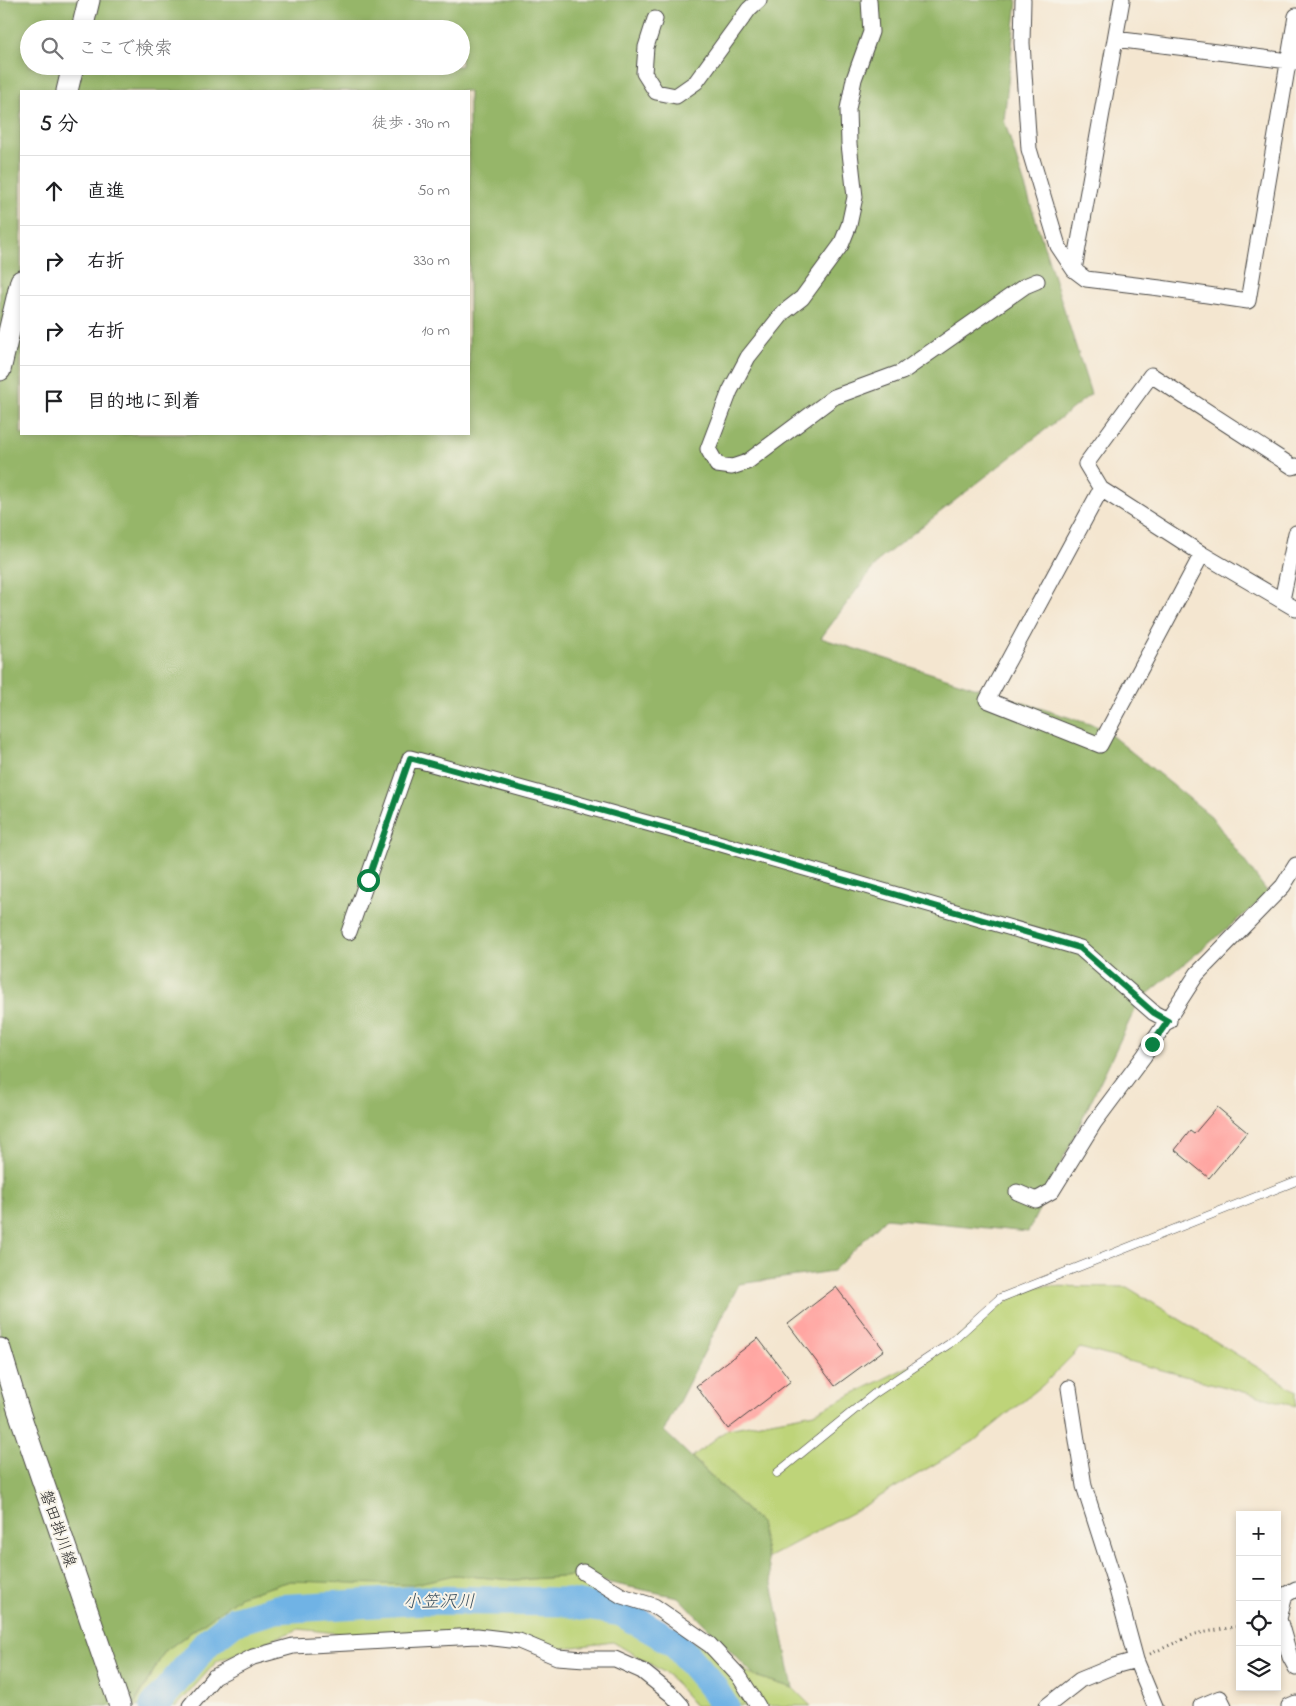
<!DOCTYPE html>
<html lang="ja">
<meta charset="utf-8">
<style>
:root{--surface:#fff;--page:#f2f2f2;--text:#202124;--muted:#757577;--line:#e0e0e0}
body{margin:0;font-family:"Indie Flower","Klee One",sans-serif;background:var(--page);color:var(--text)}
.controls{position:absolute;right:15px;bottom:15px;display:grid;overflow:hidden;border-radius:0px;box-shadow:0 2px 8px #0003}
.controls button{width:45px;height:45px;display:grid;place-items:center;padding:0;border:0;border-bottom:1px solid var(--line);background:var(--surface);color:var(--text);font:25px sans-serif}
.stop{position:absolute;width:15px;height:15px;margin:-11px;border:4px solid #0b8043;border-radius:50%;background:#fff}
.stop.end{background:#0b8043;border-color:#fff;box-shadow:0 1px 5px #0008}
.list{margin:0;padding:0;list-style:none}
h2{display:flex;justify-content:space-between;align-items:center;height:65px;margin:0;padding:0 20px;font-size:21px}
h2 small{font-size:16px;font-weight:400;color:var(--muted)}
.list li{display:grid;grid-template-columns:32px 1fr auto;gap:15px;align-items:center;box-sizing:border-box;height:70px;padding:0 20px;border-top:1px solid var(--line)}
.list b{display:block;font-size:19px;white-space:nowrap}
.list em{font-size:16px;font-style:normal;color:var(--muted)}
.icon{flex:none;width:28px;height:28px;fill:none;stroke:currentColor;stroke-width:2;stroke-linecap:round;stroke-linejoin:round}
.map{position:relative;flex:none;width:1296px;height:1706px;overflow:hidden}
.search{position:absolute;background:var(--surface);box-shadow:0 2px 8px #0003;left:20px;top:20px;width:450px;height:55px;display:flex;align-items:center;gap:12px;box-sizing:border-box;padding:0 18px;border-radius:28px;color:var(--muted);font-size:19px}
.panel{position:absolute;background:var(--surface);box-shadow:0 2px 8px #0003;left:20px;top:90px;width:450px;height:345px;border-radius:0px}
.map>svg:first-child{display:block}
.green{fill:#bed479;stroke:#748052}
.forest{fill:#96b669;stroke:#60704a;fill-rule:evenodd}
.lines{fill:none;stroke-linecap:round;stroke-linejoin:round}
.river{stroke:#6fb3e5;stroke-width:29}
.building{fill:#ffa6a2}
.service-casing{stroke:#494744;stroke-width:9}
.minor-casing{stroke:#494744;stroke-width:17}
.secondary-casing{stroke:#494744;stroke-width:23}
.path{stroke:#494744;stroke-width:3;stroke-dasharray:1 4;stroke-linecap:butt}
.service{stroke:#fff;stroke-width:8}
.minor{stroke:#fff;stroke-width:15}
.secondary{stroke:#fff;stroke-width:21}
.route{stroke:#0b8043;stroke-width:6}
.labels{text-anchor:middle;stroke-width:4;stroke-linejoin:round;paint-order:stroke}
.street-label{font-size:16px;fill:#2b2b2b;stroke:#f7f3e8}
.water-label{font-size:18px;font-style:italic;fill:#3f5463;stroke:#f7f3e8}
</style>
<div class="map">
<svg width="1296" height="1706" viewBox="0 0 1296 1706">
<rect width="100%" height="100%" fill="#f7f3e8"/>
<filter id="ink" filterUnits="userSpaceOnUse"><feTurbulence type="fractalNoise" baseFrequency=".02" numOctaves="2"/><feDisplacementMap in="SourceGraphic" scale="10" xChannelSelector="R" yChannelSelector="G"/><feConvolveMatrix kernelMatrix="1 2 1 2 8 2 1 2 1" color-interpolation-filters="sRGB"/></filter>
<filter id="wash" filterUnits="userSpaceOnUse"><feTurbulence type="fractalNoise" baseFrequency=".0096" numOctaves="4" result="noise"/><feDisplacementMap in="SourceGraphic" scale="20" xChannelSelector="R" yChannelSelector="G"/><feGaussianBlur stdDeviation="1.12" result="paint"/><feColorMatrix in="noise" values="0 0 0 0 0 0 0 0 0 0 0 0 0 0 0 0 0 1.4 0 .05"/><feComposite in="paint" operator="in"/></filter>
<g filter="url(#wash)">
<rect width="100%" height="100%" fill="#f4e6d0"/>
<!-- green -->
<path class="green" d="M1029 1286 1127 1287 1296 1391V1406L1080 1348 1043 1385 974 1441 857 1510 767 1558 760 1523 692 1457 728 1429 814 1413 930 1356Z
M454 1575 514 1580 577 1576 755 1676 793 1688 811 1706H695L667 1674 613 1642 542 1651 494 1638 401 1640 299 1629 217 1661 177 1706H134L165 1651 241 1596 290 1581Z"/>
<!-- forest -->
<path class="forest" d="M0 0H1017L1004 120 1091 394 879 560 821 638 1102 728 1211 816 1269 894 1139 1001 1028 1232 886 1218 833 1271 739 1284 664 1431 760 1523 793 1688 755 1676 678 1597 577 1576 514 1580 454 1575 410 1585 290 1581 241 1596 165 1651 133 1706H0ZM29 29H461V66H29ZM21 91H469V434H21Z"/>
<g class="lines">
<!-- river -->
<path class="river" d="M154 1706 208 1642 234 1621 276 1609 425 1600 563 1602 621 1612 675 1643 711 1685 724 1706"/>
</g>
<g id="blocks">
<!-- building -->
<path class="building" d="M1217 1107 1247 1132 1209 1178 1175 1150 1190 1131 1194 1134Z
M836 1287 884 1350 835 1386 788 1324Z
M758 1338 791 1381 728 1429 696 1386Z"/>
</g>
</g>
<g filter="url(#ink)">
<use href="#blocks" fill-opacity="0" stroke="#494744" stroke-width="1"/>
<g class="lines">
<!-- service casing -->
<g class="service-casing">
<path id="service" d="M777 1473 874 1394 949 1344 1000 1298 1296 1181"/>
</g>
<!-- minor casing -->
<g class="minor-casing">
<path id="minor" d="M869 0 871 32 854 79 848 109 849 144 855 197 849 225 841 245 802 298 784 312 748 357 730 391 708 449 717 465 732 467 747 462 834 397 902 372 1025 286 1037 281
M1023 0 1022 43 1029 149 1058 246 1074 270 1086 279 1160 288 1248 301 1296 16
M655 19 646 47 644 73 656 92 676 96 696 82 749 9 759 0
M1115 39 1296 62
M1074 270 1122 0
M1296 466 1293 467 1151 375 1086 464 1101 489 1202 554 1296 609
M1101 489 987 700 1100 745 1202 554
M1282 600 1296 533
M349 932 410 758 687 834 1080 948 1154 1013 1169 1021
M1017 1192 1036 1200 1052 1191 1094 1123 1144 1056 1197 974 1283 886 1296 865
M1069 1388 1084 1486 1116 1586 1136 1660 1155 1706
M583 1572 622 1596 654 1606 710 1645 739 1676 758 1706
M1296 1589 1285 1595 1279 1619 1290 1657 1296 1668
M190 1706 214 1677 253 1657 293 1646 477 1636 519 1641 557 1657 585 1659H615L642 1671 672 1695 682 1706
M1047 1706 1080 1680 1114 1666 1136 1660
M1201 1706 1220 1698 1224 1706
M1289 1706 1296 1703"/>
</g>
<!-- secondary casing -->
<g class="secondary-casing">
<path id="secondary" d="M82 29 89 0
M67 91 73 66
M0 370 21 281
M0 1349 18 1409 120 1706"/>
</g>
<!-- path -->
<path class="path" d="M1150 1654 1195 1634 1240 1626"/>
<!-- service -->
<use href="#service" class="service"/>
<!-- minor -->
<use href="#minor" class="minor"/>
<!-- secondary -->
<use href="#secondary" class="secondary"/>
</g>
</g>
<g class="lines" filter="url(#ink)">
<!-- route -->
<path class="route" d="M368 880 410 758 687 834 1080 948 1154 1013 1168 1021 1152 1044"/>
</g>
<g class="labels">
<!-- street labels -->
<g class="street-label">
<text transform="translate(59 1528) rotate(71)" y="6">磐田掛川線</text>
</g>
<!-- water labels -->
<g class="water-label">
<text x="439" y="1607">小笠沢川</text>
</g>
</g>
</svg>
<div class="controls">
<button>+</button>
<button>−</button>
<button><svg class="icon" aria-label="locate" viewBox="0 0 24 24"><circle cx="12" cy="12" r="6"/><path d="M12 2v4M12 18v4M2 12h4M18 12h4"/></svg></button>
<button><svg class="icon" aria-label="layers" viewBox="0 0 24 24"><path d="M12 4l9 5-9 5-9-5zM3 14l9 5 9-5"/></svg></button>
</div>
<div class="stop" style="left:368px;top:880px"></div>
<div class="stop end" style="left:1152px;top:1044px"></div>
<div class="search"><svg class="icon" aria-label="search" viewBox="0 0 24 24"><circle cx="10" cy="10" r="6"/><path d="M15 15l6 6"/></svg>ここで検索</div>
<section class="panel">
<h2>5 分<small>徒歩 · 390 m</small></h2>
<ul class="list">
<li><svg class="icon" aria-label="ahead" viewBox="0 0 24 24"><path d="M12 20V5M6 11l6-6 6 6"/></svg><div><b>直進</b></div><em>50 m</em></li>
<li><svg class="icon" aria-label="right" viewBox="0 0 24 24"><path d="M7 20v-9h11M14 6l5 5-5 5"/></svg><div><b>右折</b></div><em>330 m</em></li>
<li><svg class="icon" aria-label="right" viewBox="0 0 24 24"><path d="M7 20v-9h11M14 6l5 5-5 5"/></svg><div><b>右折</b></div><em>10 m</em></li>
<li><svg class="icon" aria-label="arrive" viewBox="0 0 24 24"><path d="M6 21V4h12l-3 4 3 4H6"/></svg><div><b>目的地に到着</b></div></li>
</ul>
</section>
</div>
